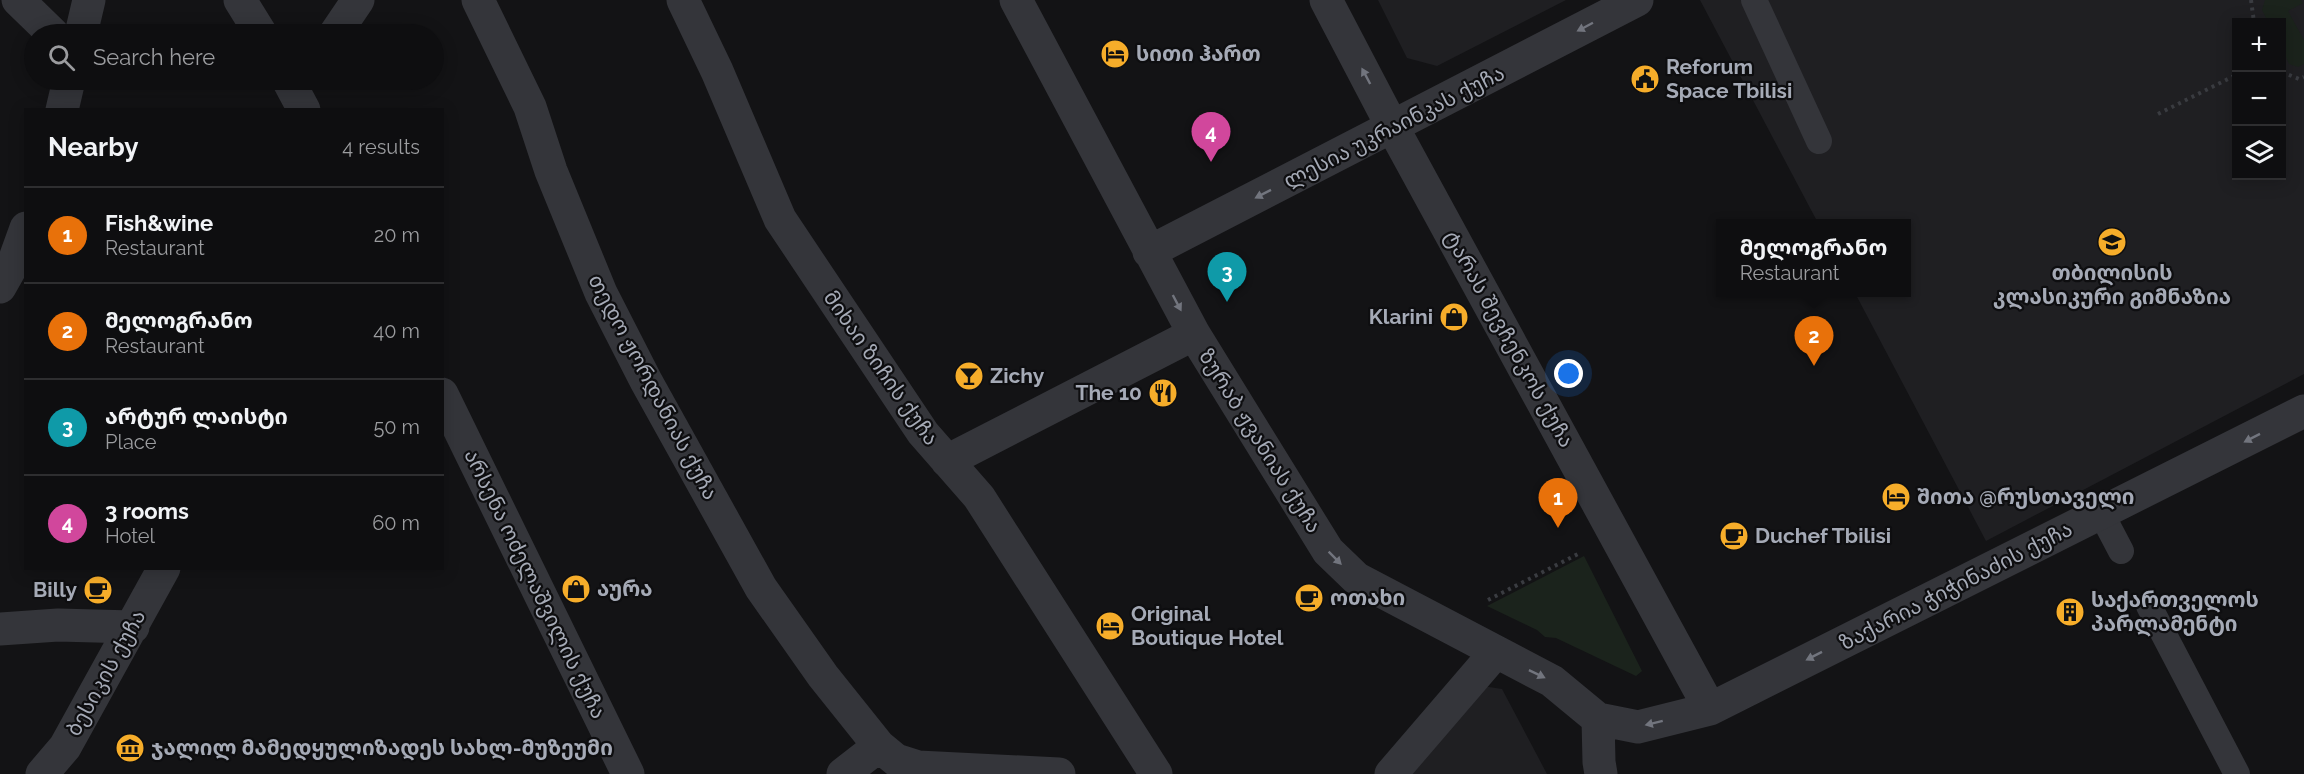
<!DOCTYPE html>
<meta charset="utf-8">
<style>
:root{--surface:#0e0e10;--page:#171719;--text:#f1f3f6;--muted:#9b9c9f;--line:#2e2e30;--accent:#f6ad2a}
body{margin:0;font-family:Raleway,"Noto Sans Georgian",sans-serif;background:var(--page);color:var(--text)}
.controls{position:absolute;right:18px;top:18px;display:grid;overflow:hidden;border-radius:0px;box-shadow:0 3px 15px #0003}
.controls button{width:54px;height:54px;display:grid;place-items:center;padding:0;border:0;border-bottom:2px solid var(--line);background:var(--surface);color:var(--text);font:30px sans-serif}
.you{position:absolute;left:1569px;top:374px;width:21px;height:21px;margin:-15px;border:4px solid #fff;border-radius:50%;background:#1a73e8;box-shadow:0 0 0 9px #1a73e833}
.badge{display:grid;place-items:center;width:39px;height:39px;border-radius:50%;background:var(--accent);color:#fff;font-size:20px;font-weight:700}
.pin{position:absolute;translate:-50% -50px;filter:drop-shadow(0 2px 3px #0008)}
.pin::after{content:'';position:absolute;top:32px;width:21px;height:18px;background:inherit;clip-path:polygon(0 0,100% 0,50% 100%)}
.popup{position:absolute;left:1716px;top:219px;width:195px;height:78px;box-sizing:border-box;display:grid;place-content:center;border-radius:0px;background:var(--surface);filter:drop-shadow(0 2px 4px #0005);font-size:20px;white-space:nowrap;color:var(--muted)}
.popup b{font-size:22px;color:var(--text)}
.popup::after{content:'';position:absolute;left:50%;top:100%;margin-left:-12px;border:12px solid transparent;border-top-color:var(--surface)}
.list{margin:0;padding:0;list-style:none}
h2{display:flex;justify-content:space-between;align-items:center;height:78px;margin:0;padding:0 24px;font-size:26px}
h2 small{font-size:20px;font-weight:400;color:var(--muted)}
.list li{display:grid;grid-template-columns:39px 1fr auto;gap:18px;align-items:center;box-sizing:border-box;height:96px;padding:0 24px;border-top:2px solid var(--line)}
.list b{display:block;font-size:22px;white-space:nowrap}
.list p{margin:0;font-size:20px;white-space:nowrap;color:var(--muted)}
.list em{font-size:20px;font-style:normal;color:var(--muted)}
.icon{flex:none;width:33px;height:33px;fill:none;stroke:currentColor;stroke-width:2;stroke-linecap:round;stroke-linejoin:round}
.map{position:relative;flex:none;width:2304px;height:774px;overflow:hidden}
.search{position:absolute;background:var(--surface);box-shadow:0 3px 15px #0003;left:24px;top:24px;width:420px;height:66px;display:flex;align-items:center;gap:15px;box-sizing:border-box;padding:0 21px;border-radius:33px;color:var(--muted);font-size:22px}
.panel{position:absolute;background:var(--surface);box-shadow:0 3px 15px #0003;left:24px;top:108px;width:420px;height:462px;border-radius:0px}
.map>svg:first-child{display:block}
.built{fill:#1f1f22;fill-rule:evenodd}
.green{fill:#1b231c}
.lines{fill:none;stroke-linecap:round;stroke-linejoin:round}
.path{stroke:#3a3c41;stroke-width:4;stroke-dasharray:3 4.5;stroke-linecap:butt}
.service{stroke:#34353a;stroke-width:26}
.minor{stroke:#34353a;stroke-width:33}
.oneway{fill:#72757e}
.labels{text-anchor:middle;stroke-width:4.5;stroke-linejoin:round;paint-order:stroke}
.poi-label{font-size:21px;font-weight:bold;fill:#a5aab6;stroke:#0e0e10;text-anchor:start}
.street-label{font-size:21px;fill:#a5aab6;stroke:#0e0e10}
</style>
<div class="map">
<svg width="2304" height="774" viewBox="0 0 2304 774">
<rect width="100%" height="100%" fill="#131315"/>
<!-- built -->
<path class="built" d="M1378 0H1566L1437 66 1407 58Z
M1700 0H2304V374L1986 541 1855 293 1907 292V224L1818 223ZM2236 22H2282V176H2236Z
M1476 685 1502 689 1547 774H1400Z"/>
<!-- green -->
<path class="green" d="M2265 0H2301L2303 3 2288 11 2304 40V64L2298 67 2289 64 2282 48V22H2268L2262 10Z
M1584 556 1642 671 1636 676 1556 638 1545 637 1537 630 1487 606Z"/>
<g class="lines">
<!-- path -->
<path class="path" d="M2251 0 2254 22
M2282 72 2299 79 2304 77
M2158 114 2236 75
M1488 600 1580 553"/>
<!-- service -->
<path class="service" d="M1754 0 1819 141
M2101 513 2121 551
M2149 606 2237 774"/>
<!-- minor -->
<path class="minor" d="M18 0 53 34
M240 0 261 34
M478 0 530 107 551 171 601 293 646 381 761 588 823 676 879 746 896 760 918 767 1059 774
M683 0 717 71 780 219 923 433 979 497 1156 774
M1016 0 1194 334 1328 551 1356 578 1552 681 1598 719 1638 727 1710 709 2304 411
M1326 0 1393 128 1710 709
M81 34 89 0
M335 34 358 0
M288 80 304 110
M62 110 69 80
M1149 252 1637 0
M0 287 13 264 26 228
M442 394 628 774
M947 461 1194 334
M0 629 58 625 133 627
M1598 719 1599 762 1601 774
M42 774 65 747 164 568
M843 774 879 746
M1391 774 1495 653"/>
</g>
<!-- one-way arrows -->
<defs><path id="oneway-solid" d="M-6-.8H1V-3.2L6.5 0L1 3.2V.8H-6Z" transform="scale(1.5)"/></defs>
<g class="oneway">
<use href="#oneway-solid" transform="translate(1585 27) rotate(152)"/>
<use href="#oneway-solid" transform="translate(1366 76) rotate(-118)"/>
<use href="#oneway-solid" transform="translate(1263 194) rotate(153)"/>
<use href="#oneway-solid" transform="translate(1177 303) rotate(62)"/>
<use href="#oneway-solid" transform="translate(2252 438) rotate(153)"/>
<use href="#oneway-solid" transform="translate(1335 558) rotate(45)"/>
<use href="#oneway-solid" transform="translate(1814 656) rotate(153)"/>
<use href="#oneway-solid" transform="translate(1537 674) rotate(26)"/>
<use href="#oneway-solid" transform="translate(1654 723) rotate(166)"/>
</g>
<!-- icons -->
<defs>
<g id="hotel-disc" transform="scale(1.5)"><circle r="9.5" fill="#f6ad2a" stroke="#0e0e10"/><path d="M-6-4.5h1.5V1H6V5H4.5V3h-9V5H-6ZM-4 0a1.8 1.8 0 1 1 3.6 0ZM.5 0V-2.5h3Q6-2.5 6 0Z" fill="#111"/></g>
<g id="civic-disc" transform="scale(1.5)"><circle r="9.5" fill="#f6ad2a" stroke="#0e0e10"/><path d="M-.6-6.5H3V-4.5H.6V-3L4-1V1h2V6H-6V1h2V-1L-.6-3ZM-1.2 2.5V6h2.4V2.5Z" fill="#111"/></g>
<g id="school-disc" transform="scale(1.5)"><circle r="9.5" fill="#f6ad2a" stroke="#0e0e10"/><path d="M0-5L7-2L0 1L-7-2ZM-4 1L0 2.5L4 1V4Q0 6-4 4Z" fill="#111"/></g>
<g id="shop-disc" transform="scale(1.5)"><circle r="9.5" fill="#f6ad2a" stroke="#0e0e10"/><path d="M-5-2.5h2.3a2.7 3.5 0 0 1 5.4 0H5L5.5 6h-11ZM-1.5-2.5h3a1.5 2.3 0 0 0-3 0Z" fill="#111"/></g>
<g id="bar-disc" transform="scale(1.5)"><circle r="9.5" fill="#f6ad2a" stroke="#0e0e10"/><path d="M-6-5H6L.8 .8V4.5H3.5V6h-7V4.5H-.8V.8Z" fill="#111"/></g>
<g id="restaurant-disc" transform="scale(1.5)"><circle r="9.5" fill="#f6ad2a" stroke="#0e0e10"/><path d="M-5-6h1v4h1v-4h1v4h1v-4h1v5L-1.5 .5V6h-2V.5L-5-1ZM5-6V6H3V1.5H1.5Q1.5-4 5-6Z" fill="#111"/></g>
<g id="cafe-disc" transform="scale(1.5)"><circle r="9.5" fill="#f6ad2a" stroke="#0e0e10"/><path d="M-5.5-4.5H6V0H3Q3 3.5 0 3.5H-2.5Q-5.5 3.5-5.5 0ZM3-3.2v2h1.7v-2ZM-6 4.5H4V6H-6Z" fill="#111"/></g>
<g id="building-disc" transform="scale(1.5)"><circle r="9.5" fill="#f6ad2a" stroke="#0e0e10"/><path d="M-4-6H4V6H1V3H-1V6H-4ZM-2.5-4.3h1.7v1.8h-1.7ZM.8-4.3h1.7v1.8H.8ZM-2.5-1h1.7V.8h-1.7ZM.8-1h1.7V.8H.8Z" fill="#111"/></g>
<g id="museum-disc" transform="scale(1.5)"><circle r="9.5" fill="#f6ad2a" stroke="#0e0e10"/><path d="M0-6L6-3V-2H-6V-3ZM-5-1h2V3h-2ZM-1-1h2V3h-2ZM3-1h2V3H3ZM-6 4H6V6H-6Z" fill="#111"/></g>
</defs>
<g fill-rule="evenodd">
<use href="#hotel-disc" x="1115" y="54"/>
<use href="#civic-disc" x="1645" y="79"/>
<use href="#school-disc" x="2112" y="242"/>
<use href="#shop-disc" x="1454" y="317"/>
<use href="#bar-disc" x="969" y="376"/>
<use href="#restaurant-disc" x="1163" y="393"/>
<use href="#hotel-disc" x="1896" y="497"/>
<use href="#cafe-disc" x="1734" y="536"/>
<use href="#shop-disc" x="576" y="589"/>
<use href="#cafe-disc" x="98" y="590"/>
<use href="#cafe-disc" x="1309" y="598"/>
<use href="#building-disc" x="2070" y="612"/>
<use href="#hotel-disc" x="1110" y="626"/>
<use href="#museum-disc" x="130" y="748"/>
</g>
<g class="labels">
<!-- poi labels -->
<g class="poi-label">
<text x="1136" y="61">სითი ჰართ</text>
<text x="1666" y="74">Reforum<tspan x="1666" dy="24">Space Tbilisi</tspan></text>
<text x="2112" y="280" text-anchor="middle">თბილისის<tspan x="2112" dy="24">კლასიკური გიმნაზია</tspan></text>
<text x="1433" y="324" text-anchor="end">Klarini</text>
<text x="990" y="383">Zichy</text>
<text x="1142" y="400" text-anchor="end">The 10</text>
<text x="1917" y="504">შითა @რუსთაველი</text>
<text x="1755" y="543">Duchef Tbilisi</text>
<text x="597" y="596">აურა</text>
<text x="77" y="597" text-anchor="end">Billy</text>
<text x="1330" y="605">ოთახი</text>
<text x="2091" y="607">საქართველოს<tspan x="2091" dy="24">პარლამენტი</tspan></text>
<text x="1131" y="621">Original<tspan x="1131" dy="24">Boutique Hotel</tspan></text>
<text x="151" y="755">ჯალილ მამედყულიზადეს სახლ-მუზეუმი</text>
</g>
<!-- street labels -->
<g class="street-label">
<text transform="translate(1394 127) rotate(-27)" y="7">ლესია უკრაინკას ქუჩა</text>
<text transform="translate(1509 339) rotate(61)" y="7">ტარას შევჩენკოს ქუჩა</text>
<text transform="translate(881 368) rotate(55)" y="7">მიხაი ზიჩის ქუჩა</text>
<text transform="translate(653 387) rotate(62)" y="7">თედო ჟორდანიას ქუჩა</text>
<text transform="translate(1260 441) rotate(58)" y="7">ზურაბ ჟვანიას ქუჩა</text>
<text transform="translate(535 584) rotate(64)" y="7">არსენა ოძელაშვილის ქუჩა</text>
<text transform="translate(1956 586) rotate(-27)" y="7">ზაქარია ჭიჭინაძის ქუჩა</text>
<text transform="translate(106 673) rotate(-61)" y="7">ბესიკის ქუჩა</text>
</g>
</g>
</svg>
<div class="controls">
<button>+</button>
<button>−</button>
<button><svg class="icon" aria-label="layers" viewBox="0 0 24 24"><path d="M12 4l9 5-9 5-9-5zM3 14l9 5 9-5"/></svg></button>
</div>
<div class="you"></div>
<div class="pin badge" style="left:1558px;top:528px;background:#e8710a">1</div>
<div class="pin badge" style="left:1814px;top:366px;background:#e8710a">2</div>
<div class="popup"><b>მელოგრანო</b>Restaurant</div>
<div class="pin badge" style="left:1227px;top:302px;background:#0f9aa8">3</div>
<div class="pin badge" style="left:1211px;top:162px;background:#d1479c">4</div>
<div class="search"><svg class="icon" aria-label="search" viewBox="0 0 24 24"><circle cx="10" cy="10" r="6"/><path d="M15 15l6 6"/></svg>Search here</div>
<section class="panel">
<h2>Nearby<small>4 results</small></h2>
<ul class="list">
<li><span class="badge" style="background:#e8710a">1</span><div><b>Fish&amp;wine</b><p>Restaurant</p></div><em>20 m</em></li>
<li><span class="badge" style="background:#e8710a">2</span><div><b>მელოგრანო</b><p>Restaurant</p></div><em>40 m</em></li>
<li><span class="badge" style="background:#0f9aa8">3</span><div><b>არტურ ლაისტი</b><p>Place</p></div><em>50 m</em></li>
<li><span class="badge" style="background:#d1479c">4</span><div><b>3 rooms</b><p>Hotel</p></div><em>60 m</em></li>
</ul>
</section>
</div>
